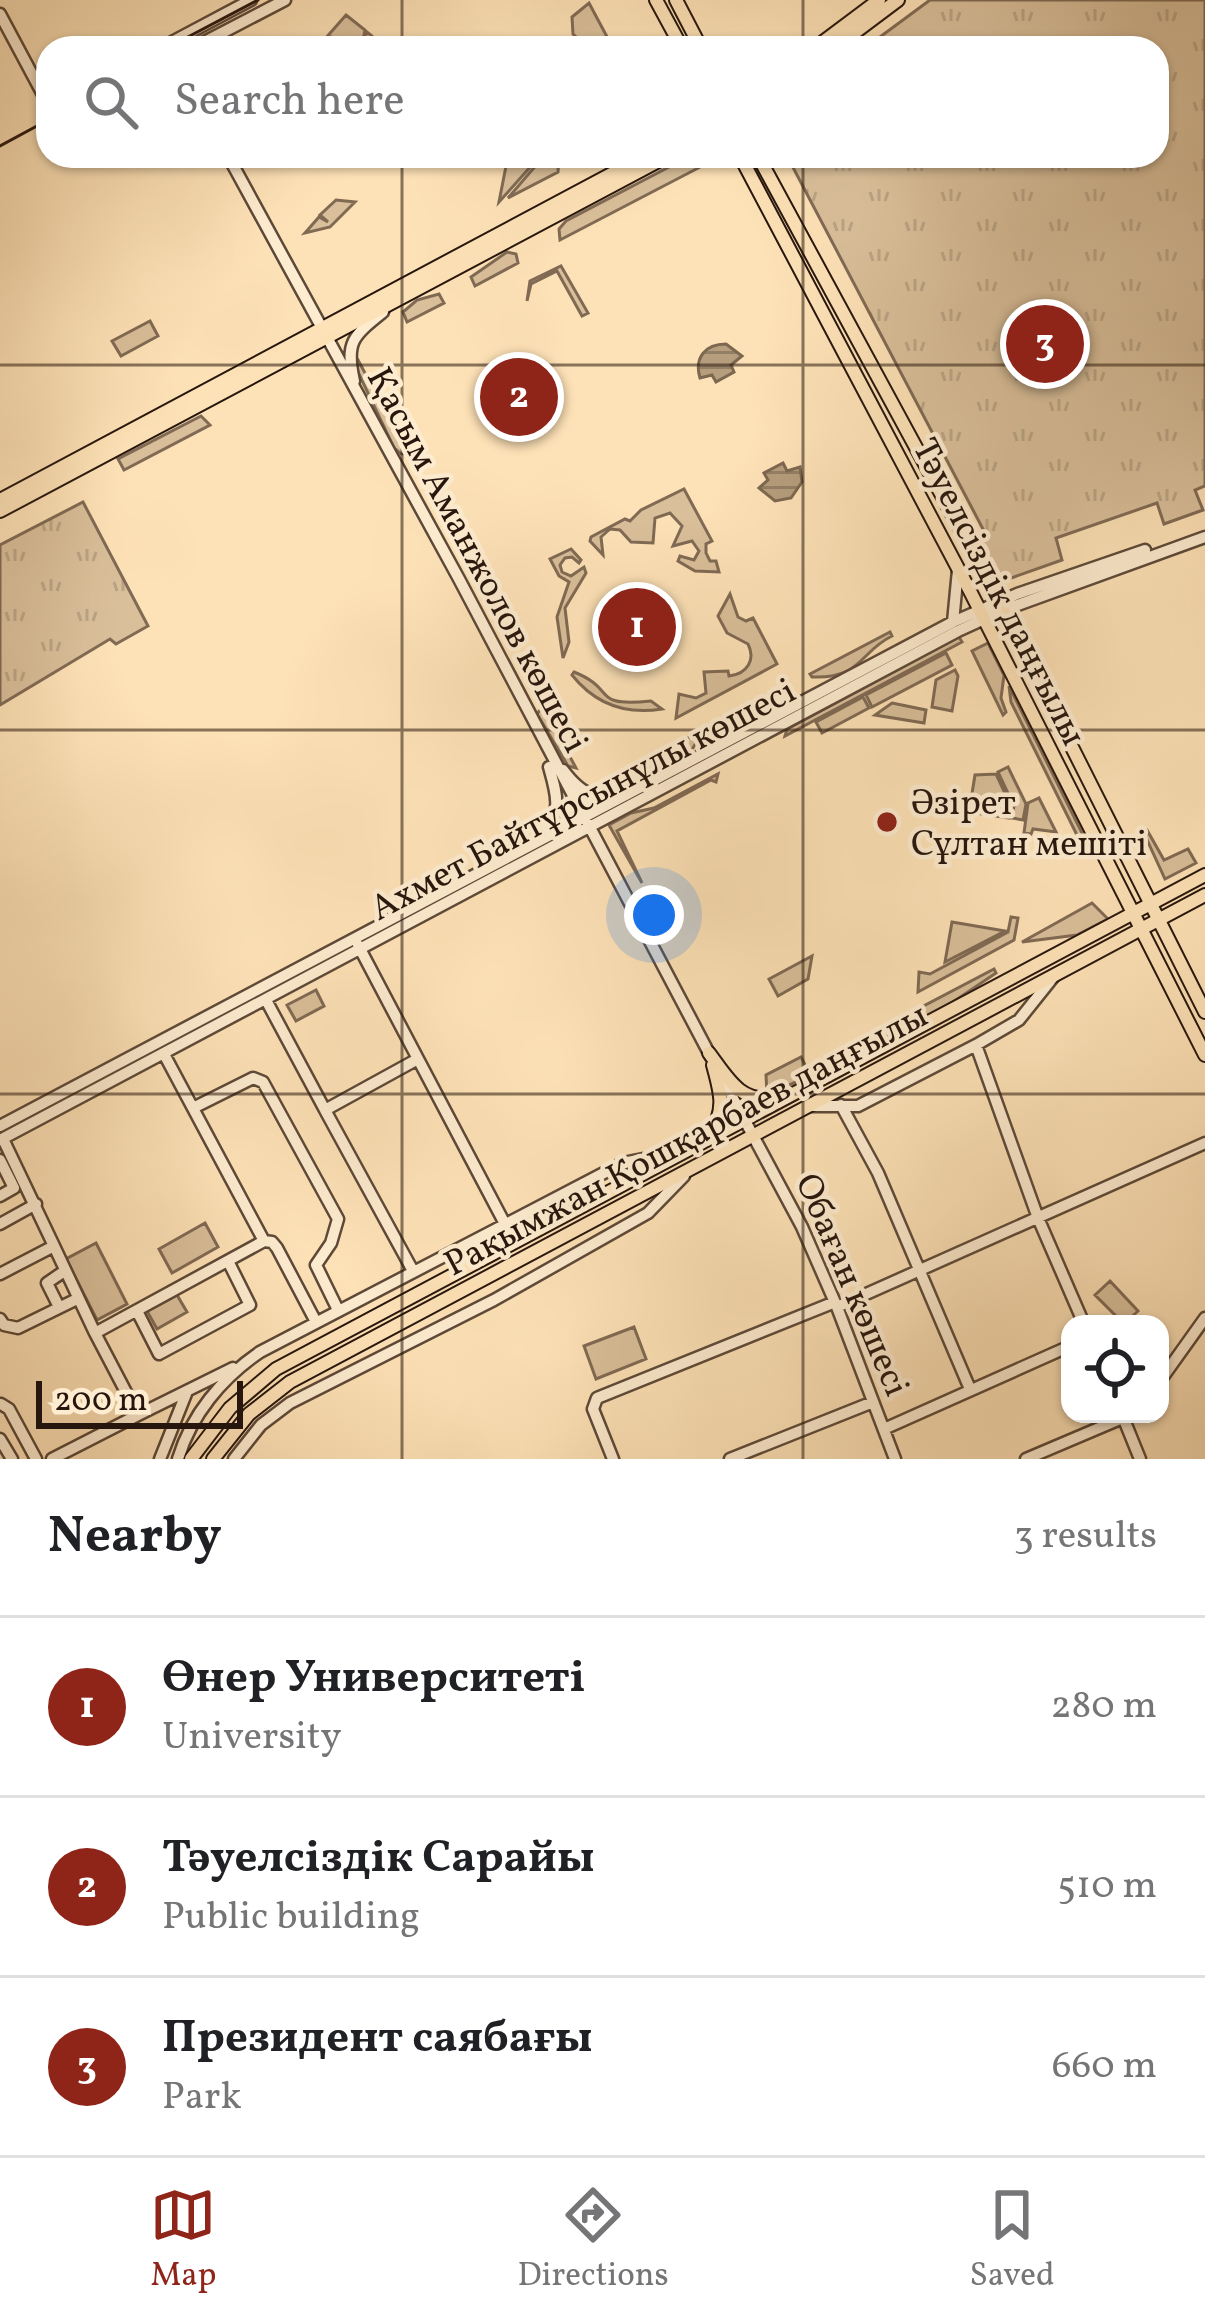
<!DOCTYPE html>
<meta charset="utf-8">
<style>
:root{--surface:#fff;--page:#f6f6f6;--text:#202124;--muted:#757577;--line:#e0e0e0;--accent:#8f2418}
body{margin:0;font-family:Vollkorn,serif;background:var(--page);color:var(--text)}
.controls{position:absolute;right:36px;bottom:36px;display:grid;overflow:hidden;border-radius:24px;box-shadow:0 3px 9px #0004}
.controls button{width:108px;height:108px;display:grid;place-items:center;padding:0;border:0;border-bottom:3px solid var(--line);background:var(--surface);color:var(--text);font:60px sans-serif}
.scale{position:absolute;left:36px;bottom:30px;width:207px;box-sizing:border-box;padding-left:12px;border:6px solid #27160d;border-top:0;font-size:33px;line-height:42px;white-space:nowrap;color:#27160d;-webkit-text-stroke:9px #feecd0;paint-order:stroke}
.you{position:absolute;left:654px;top:915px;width:42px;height:42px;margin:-30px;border:9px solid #fff;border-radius:50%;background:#1a73e8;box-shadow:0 0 0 18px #1a73e833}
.badge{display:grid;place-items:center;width:78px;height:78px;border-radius:50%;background:var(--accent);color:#fff;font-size:39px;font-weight:700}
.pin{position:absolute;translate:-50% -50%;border:6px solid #fff;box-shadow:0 3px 12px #0006}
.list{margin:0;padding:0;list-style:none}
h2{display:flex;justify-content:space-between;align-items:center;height:156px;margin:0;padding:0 48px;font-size:51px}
h2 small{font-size:39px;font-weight:400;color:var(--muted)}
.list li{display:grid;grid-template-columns:78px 1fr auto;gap:36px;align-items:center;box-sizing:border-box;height:180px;padding:0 48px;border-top:3px solid var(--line)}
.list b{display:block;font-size:45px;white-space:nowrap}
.list p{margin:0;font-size:39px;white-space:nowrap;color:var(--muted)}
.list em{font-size:39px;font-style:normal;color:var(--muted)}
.icon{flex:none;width:66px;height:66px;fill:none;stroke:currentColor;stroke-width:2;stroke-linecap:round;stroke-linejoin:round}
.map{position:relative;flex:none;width:1205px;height:1459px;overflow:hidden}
.search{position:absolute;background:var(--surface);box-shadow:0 3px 9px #0004;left:36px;right:36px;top:36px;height:132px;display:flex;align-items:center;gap:30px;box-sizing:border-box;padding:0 42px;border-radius:36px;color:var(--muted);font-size:45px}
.sheet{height:696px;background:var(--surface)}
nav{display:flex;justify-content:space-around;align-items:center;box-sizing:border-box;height:168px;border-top:3px solid var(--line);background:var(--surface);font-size:33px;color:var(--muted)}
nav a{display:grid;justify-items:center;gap:6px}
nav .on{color:var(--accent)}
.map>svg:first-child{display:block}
.green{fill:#d9bf9a;stroke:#806a54;stroke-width:3}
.forest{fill:url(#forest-firs);stroke:#806a54;stroke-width:3}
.park{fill:url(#park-tufts);stroke:#806a54;stroke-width:3}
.water{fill:url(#water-rules);stroke:#7c6750;stroke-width:3}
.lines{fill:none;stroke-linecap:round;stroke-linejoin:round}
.minor-casing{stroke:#5d4938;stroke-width:15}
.major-casing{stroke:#27160d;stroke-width:16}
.minor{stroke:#feecd0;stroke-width:10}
.major{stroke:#fee2b7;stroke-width:12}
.tram{stroke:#27160d;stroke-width:3}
.grid{fill:none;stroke:#27160d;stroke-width:3;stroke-opacity:0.55}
.poi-dot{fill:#8f2418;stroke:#feecd0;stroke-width:4.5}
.labels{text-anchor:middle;stroke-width:9;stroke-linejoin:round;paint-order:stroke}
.street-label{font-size:36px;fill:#27160d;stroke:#feecd0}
.poi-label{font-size:36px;fill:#27160d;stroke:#feecd0;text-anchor:start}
</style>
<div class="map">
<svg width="1205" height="1459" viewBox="0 0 1205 1459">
<defs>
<pattern id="forest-firs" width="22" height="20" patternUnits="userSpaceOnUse" patternTransform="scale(3)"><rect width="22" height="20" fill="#d9bf9a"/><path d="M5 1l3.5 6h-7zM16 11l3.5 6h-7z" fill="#baa384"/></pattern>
<pattern id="park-tufts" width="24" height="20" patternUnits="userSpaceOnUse" patternTransform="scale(3)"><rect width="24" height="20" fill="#d9bf9a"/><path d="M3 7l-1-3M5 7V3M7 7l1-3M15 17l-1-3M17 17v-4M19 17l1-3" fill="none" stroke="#baa384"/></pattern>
<pattern id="water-rules" width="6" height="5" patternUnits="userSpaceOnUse" patternTransform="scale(3)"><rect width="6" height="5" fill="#b59d7d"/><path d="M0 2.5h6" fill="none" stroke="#937f65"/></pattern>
</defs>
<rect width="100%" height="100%" fill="#fee2b7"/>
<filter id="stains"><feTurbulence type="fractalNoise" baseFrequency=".00167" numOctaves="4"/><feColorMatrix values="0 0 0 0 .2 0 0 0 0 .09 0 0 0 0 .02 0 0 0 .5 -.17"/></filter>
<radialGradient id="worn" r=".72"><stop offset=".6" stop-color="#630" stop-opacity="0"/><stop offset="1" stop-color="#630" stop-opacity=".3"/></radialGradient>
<!-- green -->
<path class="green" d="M589 3 613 48H588L573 34 572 17Z
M346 15 365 30 363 40 367 32 372 36V43L341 48 330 36 339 48H317Z
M508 156H540L499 202Z
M544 156H559L558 172 508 198Z
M690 156H699L704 165 560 240 559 229 566 221Z
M336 200 355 202 330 227 305 233 319 217 328 222 320 215Z
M507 252 516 254 518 263 475 286 471 277Z
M561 266 588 313 582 316 557 271 531 284 527 301 530 281Z
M439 294 444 303 407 322 403 312 417 300Z
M150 321 158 336 121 356 112 341Z
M358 360 408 453 401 454 394 448 357 370 355 362Z
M684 489 712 541 706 544V553L710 561H716L719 572 695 571 678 561 680 556 694 560 699 551 692 541 673 546 682 526 670 513 655 518 653 543 631 542 620 530 610 529 601 537 603 555 590 541 591 537 625 519 630 521 641 510Z
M571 549 581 560 579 563 572 557 565 558 560 565 562 572 571 576 584 567 586 573 565 608 569 642 563 658 557 617 569 582 559 576 550 559Z
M730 594 738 617 746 621 753 618 777 664 676 718 679 694 696 698 706 693 704 672 728 671 729 676C747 674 756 660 748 644L727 633 718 616Z
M890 632 892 636C859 652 862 679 812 677L810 674Z
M959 637 962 642 785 736 787 729Z
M988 643 1004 675 1001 698 1006 712 1003 715 972 651Z
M946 653 952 665 872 707 866 695Z
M955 670 958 676 952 711 932 707 936 680Z
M574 672C619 690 589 707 651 701L662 709C625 715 595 704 572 675Z
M1009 686 1088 845 1077 835 1011 702Z
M863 697 869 708 822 733 816 722Z
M892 703 926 710 924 723 875 715Z
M753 704 755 707 700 736 690 753 607 791 610 779Z
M543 706 576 768 568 766 537 714Z
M1008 767 1026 804 1023 820 1012 818 1014 806 998 772Z
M718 774 716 782 711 780 617 831 642 883 609 825 631 813 654 808Z
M996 774 1011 806 1009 818 969 812 975 775Z
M1039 798 1056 832 1033 829 1031 834 1024 833 1028 803Z
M1147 830 1164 860 1188 849 1196 863 1165 879 1143 831Z
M1092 903 1108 919 1077 935 1022 942Z
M1011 917 1018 918 1014 940 918 992 919 972 930 974 1008 932Z
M952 922 1005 931 945 962Z
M812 956 808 979 778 996 769 979Z
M994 969 996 973 947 1006 857 1054 874 1032Z
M316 990 324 1006 296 1021 287 1005Z
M801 1057 811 1076 767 1094 766 1075Z
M205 1223 218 1247 172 1273 159 1249Z
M96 1243 127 1304 97 1320 66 1259Z
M1110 1281 1138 1311 1124 1324 1095 1295Z
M177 1295 187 1312 157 1329 147 1311Z
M634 1327 646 1359 596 1379 584 1346Z"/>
<!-- forest -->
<path class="forest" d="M201 416 210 425 124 470 118 459Z"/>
<!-- park -->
<path class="park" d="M930 0H1205V486L1195 490 1203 510 1164 524 1157 503 1056 538 1062 560 997 583 981 552 984 531 787 156H1157V48H865Z
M83 502 148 626 116 644 110 639 0 705V545Z"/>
<!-- water -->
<path class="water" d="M726 344 742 356 731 365 734 372 716 382 712 375 700 378C694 358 705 344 726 344Z
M783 463 787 471 800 467 802 482 791 498 775 501 759 488 768 480 764 473Z"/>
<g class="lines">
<!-- minor casing -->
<g class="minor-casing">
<path id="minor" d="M0 14 48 104
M151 48 170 43 251 0
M193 48 285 0
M228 156 459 579 711 1057
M354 381C345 342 353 336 383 312
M953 622 958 570
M563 770C592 808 601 793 639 779
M538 835C564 815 557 795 549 767
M358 945 505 1224
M266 1000 325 1110 416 1060
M976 1045 1038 1218 1084 1324
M164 1054 264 1241 272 1242 277 1248 316 1322
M720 1074 802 1227 837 1307 895 1459
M841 1105 878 1173 970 1389
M810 1106H858L976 1045 1019 1020 1055 975
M193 1108 253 1078 263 1082 338 1219 331 1243 316 1265 338 1310
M325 1110 413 1271
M0 1126 953 622 1017 594 1145 550
M0 1140 958 631 1004 610 1205 537
M0 1160 14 1188 0 1196
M0 1224 36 1204
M54 1246 95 1333
M0 1274 54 1246 3 1139
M59 1307 47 1283 63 1272
M837 1307 1205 1143
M137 1311 159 1354 250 1305 228 1261
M0 1319 4 1325 18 1328 77 1299
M233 1368 138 1415 95 1333 264 1241
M1160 1381 1205 1318
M1 1404 9 1409 36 1459
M1123 1417 1140 1459
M884 1429 1070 1346
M0 1439 12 1459
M52 1459 138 1415
M160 1459 186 1394
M178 1459C191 1415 222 1378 260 1352L623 1163 678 1152
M234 1459 261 1425 290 1403 494 1300 648 1213 684 1176
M613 1459 593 1409 597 1398 835 1302
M730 1459 873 1402
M1026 1459 1132 1414"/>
</g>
<!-- major casing -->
<g class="major-casing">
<path id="major" d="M656 0 682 48
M676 0 701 48
M815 48 879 0
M834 48 898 0
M740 156 971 593 1205 1055
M758 156 990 584 1205 1012
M0 500 645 156
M0 511 668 156
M709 1053C727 1077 741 1105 775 1097
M709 1136C726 1110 721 1094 713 1065
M191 1459 230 1408 276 1369 1205 875
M213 1459 249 1414 290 1382 1205 895"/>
</g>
<!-- minor -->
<use href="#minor" class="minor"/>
<!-- major -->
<use href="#major" class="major"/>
<!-- tram -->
<path class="tram" d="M167 48 258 0
M0 146 48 120"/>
</g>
<!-- grid -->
<path class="grid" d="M402 0V48M803 0V48M402 156V1459M803 156V1459M0 365H1205M0 730H1205M0 1094H1205"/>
<!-- markers -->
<circle class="poi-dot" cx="887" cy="822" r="12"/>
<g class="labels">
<!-- street labels -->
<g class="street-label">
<text transform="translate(479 559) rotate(62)" y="13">Қасым Аманжолов көшесі</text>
<text transform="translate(1001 591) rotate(63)" y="13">Тәуелсіздік даңғылы</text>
<text transform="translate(582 798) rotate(-28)" y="13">Ахмет Байтұрсынұлы көшесі</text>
<text transform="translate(685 1138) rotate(-28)" y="13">Рақымжан Қошқарбаев даңғылы</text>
<text transform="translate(854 1284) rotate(67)" y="13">Обаған көшесі</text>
</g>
<!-- poi labels -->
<g class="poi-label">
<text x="911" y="814">Әзірет<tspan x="911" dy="41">Сұлтан мешіті</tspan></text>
</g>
</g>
<rect width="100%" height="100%" filter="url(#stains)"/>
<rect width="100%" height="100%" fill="url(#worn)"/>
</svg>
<div class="controls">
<button><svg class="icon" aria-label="locate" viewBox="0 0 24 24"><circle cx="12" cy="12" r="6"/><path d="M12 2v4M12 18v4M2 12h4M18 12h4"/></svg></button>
</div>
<div class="scale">200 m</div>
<div class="you"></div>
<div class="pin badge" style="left:637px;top:627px">1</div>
<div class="pin badge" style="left:519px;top:397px">2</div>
<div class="pin badge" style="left:1045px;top:344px">3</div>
<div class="search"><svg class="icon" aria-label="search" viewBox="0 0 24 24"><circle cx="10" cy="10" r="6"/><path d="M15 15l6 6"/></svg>Search here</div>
</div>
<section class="sheet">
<h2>Nearby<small>3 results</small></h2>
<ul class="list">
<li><span class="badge">1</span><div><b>Өнер Университеті</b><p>University</p></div><em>280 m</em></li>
<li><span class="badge">2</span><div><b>Тәуелсіздік Сарайы</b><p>Public building</p></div><em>510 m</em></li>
<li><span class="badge">3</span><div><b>Президент саябағы</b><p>Park</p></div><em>660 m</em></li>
</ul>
</section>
<nav>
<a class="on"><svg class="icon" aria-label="map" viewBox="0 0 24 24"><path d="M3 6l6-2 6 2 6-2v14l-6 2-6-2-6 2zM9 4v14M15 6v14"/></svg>Map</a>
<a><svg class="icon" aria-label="directions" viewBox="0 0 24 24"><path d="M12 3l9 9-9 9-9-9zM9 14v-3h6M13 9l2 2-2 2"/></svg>Directions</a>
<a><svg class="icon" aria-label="saved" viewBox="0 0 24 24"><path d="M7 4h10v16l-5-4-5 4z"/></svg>Saved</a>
</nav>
